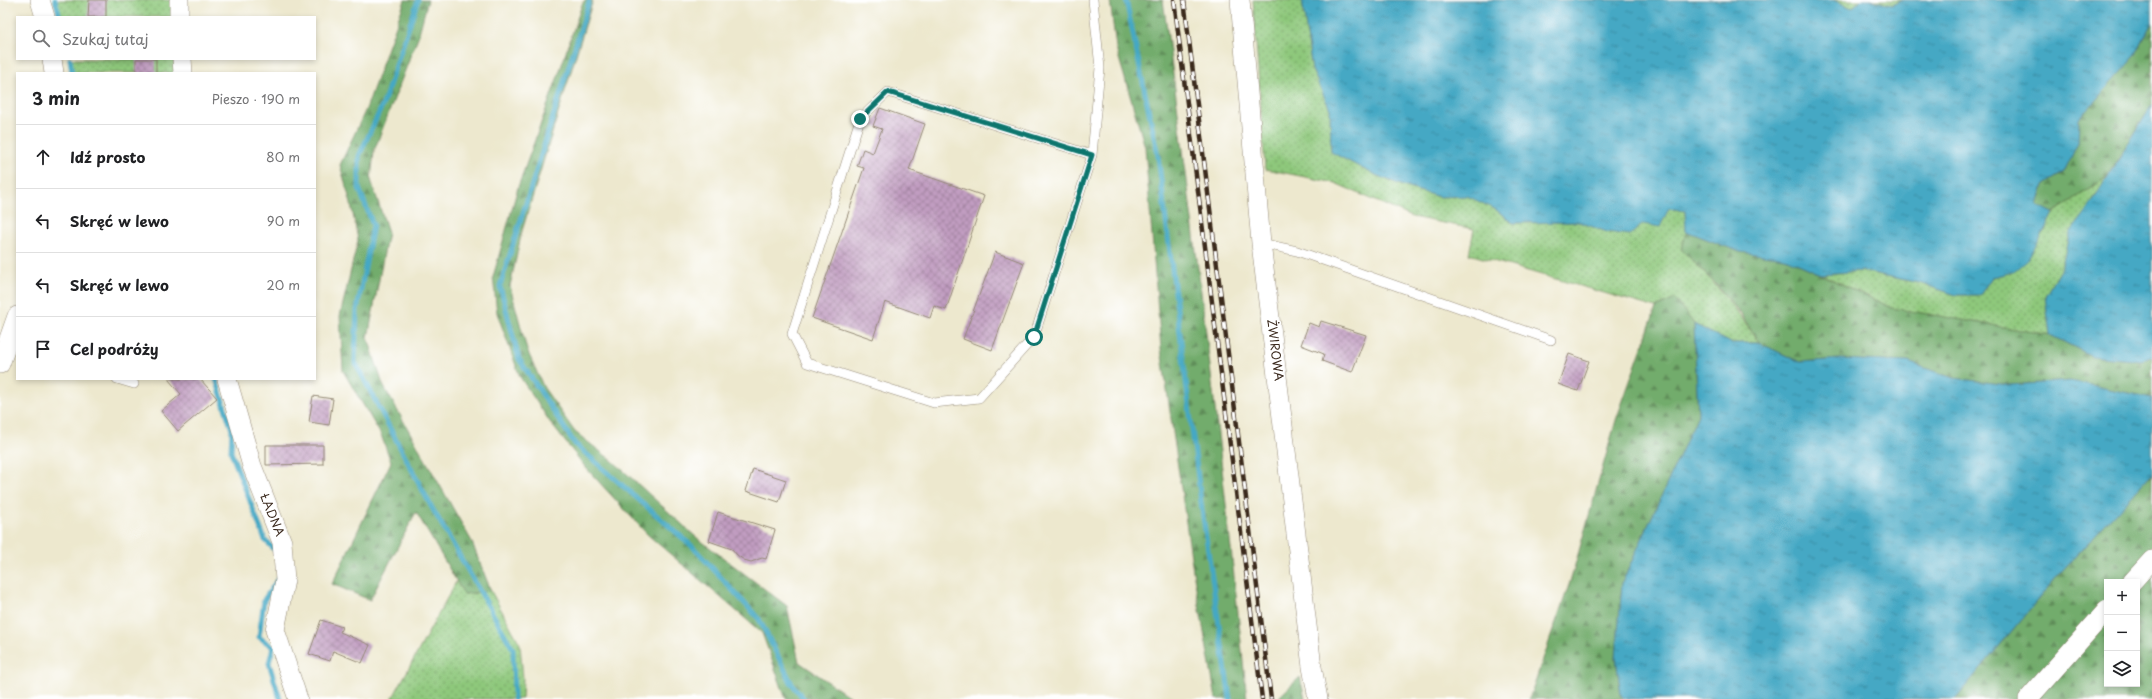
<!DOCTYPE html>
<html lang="pl">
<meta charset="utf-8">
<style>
:root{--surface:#fff;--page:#f6f6f6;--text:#202124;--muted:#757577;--line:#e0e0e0}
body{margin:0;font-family:"Playpen Sans",sans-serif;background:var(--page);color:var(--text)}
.controls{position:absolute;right:12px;bottom:12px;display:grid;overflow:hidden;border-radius:0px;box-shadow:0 2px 6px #0003}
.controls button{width:36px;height:36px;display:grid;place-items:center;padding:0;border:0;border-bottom:1px solid var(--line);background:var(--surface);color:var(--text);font:20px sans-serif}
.stop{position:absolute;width:12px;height:12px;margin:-9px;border:3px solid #0f766e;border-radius:50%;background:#fff}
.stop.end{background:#0f766e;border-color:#fff;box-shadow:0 1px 4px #0008}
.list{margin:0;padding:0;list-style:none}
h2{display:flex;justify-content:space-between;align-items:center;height:52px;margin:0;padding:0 16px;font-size:17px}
h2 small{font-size:13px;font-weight:400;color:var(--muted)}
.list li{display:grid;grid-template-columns:26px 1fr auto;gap:12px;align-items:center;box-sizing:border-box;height:64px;padding:0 16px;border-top:1px solid var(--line)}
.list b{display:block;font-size:15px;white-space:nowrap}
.list em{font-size:13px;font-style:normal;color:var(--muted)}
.icon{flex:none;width:22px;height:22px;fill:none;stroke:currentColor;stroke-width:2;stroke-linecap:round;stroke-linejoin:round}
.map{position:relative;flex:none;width:2152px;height:699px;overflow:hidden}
.search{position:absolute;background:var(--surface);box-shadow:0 2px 6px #0003;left:16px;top:16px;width:300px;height:44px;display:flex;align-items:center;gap:10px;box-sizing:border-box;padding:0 14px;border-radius:0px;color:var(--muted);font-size:15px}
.panel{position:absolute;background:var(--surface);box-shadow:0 2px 6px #0003;left:16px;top:72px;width:300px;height:308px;border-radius:0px}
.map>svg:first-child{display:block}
.grass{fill:url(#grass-dots);stroke:#64794d}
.forest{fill:url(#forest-firs);stroke:#566b45}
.water{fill:url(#water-ripples);stroke:#406971}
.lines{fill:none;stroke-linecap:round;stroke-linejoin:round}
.stream{stroke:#44a8c4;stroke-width:5}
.building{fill:url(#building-cross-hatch)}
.service-casing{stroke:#948976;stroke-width:10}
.minor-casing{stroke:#948976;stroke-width:20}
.service{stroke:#fff;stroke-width:9}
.minor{stroke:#fff;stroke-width:19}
.rail-casing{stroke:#3b2a1e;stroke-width:4.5}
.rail{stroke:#fff;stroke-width:3;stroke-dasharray:9;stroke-linecap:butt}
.route{stroke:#0f766e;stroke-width:5}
.labels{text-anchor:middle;stroke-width:3;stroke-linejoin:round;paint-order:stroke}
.street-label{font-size:12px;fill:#3b2a1e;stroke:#fff}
</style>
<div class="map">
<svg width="2152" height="699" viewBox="0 0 2152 699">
<defs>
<pattern id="grass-dots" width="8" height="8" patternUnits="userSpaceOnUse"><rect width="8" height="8" fill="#8ec87c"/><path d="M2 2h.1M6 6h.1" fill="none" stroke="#75a365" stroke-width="1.8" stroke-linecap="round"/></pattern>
<pattern id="forest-firs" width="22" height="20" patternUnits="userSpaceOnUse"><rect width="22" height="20" fill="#72ac6c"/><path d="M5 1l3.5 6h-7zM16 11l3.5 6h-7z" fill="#5f8c58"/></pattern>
<pattern id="water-ripples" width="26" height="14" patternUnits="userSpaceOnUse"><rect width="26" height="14" fill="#44a8c4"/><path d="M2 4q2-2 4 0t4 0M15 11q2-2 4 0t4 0" fill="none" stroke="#3a899f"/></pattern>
<pattern id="building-cross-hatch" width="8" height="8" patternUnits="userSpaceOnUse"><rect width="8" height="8" fill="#c19dc1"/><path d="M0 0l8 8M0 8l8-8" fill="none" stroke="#9e809c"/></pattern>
</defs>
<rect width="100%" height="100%" fill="#fff"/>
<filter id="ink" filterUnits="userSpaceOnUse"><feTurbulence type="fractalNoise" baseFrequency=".025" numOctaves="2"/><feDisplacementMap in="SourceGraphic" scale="8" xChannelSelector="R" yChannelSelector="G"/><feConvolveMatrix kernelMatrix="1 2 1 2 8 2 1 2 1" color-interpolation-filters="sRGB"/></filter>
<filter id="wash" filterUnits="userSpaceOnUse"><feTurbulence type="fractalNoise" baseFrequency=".012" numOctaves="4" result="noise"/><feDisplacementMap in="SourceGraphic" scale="16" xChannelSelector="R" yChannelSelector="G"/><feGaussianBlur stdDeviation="0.9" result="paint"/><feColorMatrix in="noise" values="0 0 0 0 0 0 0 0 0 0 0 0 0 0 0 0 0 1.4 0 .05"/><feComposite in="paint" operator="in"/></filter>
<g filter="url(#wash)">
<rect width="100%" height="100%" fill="#ede8ce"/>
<!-- grass -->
<path class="grass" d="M57 0H175L177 17H60Z
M1253 0H1302L1312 70 1330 109 1331 152 1373 174 1406 187 1439 197 1467 195 1495 209 1513 223 1579 222 1607 232 1643 224 1669 208 1685 211 1686 231 1682 250C1711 279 1737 308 1759 343H1731L1694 324 1675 299 1656 308 1469 254 1474 229 1412 217 1335 183 1265 169Z
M1833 0H1861L1852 8Z
M1871 0H1904L1891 5Z
M69 59H180L181 73H72Z
M2107 177 2087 211 2070 233 2061 268 2045 296 2050 335 1892 308 1821 274 1863 271 1919 283 1956 295H1980L1992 277 2013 272 2043 234 2053 213Z
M457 580 464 594 491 591 520 644 523 678 522 699H392Z"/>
<!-- forest -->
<path class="forest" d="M405 0H428L418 37 374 151 371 180 388 232 368 338 383 385 471 540 491 591 464 594 416 512 370 600 332 584 391 462 381 435 343 371 340 316 358 240 351 204 340 165 366 109Z
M585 0H593L522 231 510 286 527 350 544 388 575 432 614 462 696 537 787 606 799 662 853 699H786L762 633 648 535 586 468 552 425 520 377 497 313 493 277 518 187 558 76 582 4Z
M1110 0H1163C1195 233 1223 465 1247 699H1216L1193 571 1161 349 1145 147 1116 48Z
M2152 22V105L2107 177 2053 213 2038 205 2044 185 2064 172 2078 143 2079 119 2135 56Z
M1686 231 1740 252 1786 258 1892 308 2050 335 2092 356 2142 361 2152 356V398L2071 381 2009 385 1953 378 1908 362 1840 359 1800 362 1759 343 1741 314 1713 281 1682 250Z
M1675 299 1694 324 1698 415 1622 583 1616 658 1621 696 1624 699H1529L1571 579 1616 420 1656 308Z
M2152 473V553L2126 582H2107V603L2021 699H1955L2060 573Z
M2152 566V699H2035L2107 617V684H2137V583Z
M1300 677 1305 699H1280V696Z"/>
<!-- water -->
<path class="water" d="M1302 0H1833L1852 8 1861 0H1871L1891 5 1904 0H2152V22L2135 56 2079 119 2078 143 2064 172 2044 185 2038 205 2053 213 2043 234 2028 259 2013 272 1992 277 1980 295H1956L1919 283 1863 271 1821 274 1785 258 1740 252 1686 231 1685 211 1669 208 1660 227 1643 224 1630 235 1607 232 1579 222 1513 223 1495 209 1467 196 1439 197 1406 187 1373 174 1331 152 1330 109 1312 70Z
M2152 105V356L2142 361 2092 356 2050 335 2045 296 2061 268 2070 233 2087 211Z
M1694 324 1731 343H1759L1800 362 1840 359 1908 362 1953 378 2009 385 2071 381 2152 398V473L2060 573 1955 699H1624L1621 696 1616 658 1622 583 1698 415Z"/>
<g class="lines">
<!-- stream -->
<path class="stream" d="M55 0 60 17
M418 0 383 104 359 156V188L373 225 357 310 355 362 431 506 513 649 514 699
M1126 0 1158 156 1202 510 1230 699
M589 2 500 286 519 359 575 444 693 547 759 619 792 684 804 699
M70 59 72 73
M216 379 232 430 231 452 265 540 277 552
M278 579 264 600 259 637 273 647 269 663 280 699"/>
</g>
<g id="blocks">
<!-- building -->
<path class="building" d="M89 0H106V17H88Z
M136 59H156V73H136Z
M880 108 925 124 909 170 984 196 946 310 934 306 930 318 885 302 873 339 812 318 864 168 857 166 863 149 873 153 882 129 873 126Z
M995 252 1024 263 992 350 963 339Z
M1321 321 1366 335 1352 372 1322 361 1324 354 1301 345 1309 323 1319 327Z
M1569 354 1589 361 1578 391 1558 384Z
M168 379H200L217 398 178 431 161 411 181 394Z
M313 396 333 399 329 425 309 422Z
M266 445H323V464L266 465Z
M753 469 786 480 779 502 746 491Z
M718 512 775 530 766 559 762 558 751 562 744 560 737 555 732 549 709 541Z
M321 620 342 627 340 632 370 645 362 663 333 651 330 661 309 654Z"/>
</g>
</g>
<g filter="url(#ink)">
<use href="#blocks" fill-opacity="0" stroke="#948976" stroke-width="1"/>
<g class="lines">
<!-- service casing -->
<g class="service-casing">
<path id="service" d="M1092 155 888 92 860 119 792 334 807 363 934 403 979 398 1034 337 1092 155 1100 68 1093 0
M1261 243 1297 251 1551 340
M117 379 134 384"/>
</g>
<!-- minor casing -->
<g class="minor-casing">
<path id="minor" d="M40 0 45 17
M179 0V17
M1240 0 1261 243 1312 667 1318 699
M52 59 54 73
M182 59 183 73
M0 364 17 316
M227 379 252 466 282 542 285 580 275 630 298 699
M2132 582 2152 560
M2028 699 2107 610"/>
</g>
<!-- service -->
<use href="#service" class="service"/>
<!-- minor -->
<use href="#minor" class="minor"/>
<!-- rail casing -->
<g class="rail-casing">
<path id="rail" d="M1174 0 1262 699
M1184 0 1271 699"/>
</g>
<!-- rail -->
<use href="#rail" class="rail"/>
</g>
</g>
<g class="lines" filter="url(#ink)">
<!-- route -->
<path class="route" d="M860 119 888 92 1092 155 1034 337"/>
</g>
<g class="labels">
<!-- street labels -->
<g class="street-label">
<text transform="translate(1275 350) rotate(83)" y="4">ŻWIROWA</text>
<text transform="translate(272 515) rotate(68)" y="4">ŁADNA</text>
</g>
</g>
</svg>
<div class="controls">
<button>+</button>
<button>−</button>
<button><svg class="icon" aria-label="layers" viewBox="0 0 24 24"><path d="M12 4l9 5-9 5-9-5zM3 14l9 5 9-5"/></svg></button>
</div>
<div class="stop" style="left:1034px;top:337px"></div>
<div class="stop end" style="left:860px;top:119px"></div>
<div class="search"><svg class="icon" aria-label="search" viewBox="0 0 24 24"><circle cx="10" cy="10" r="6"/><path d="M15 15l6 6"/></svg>Szukaj tutaj</div>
<section class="panel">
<h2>3 min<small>Pieszo · 190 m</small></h2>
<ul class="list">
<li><svg class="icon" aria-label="ahead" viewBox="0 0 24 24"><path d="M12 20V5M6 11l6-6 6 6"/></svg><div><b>Idź prosto</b></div><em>80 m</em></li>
<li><svg class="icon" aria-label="left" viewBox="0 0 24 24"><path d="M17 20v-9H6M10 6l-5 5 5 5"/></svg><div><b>Skręć w lewo</b></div><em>90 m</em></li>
<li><svg class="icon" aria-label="left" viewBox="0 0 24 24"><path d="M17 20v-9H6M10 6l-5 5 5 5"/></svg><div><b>Skręć w lewo</b></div><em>20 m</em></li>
<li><svg class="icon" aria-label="arrive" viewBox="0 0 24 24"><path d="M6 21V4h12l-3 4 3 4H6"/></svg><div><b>Cel podróży</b></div></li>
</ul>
</section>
</div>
